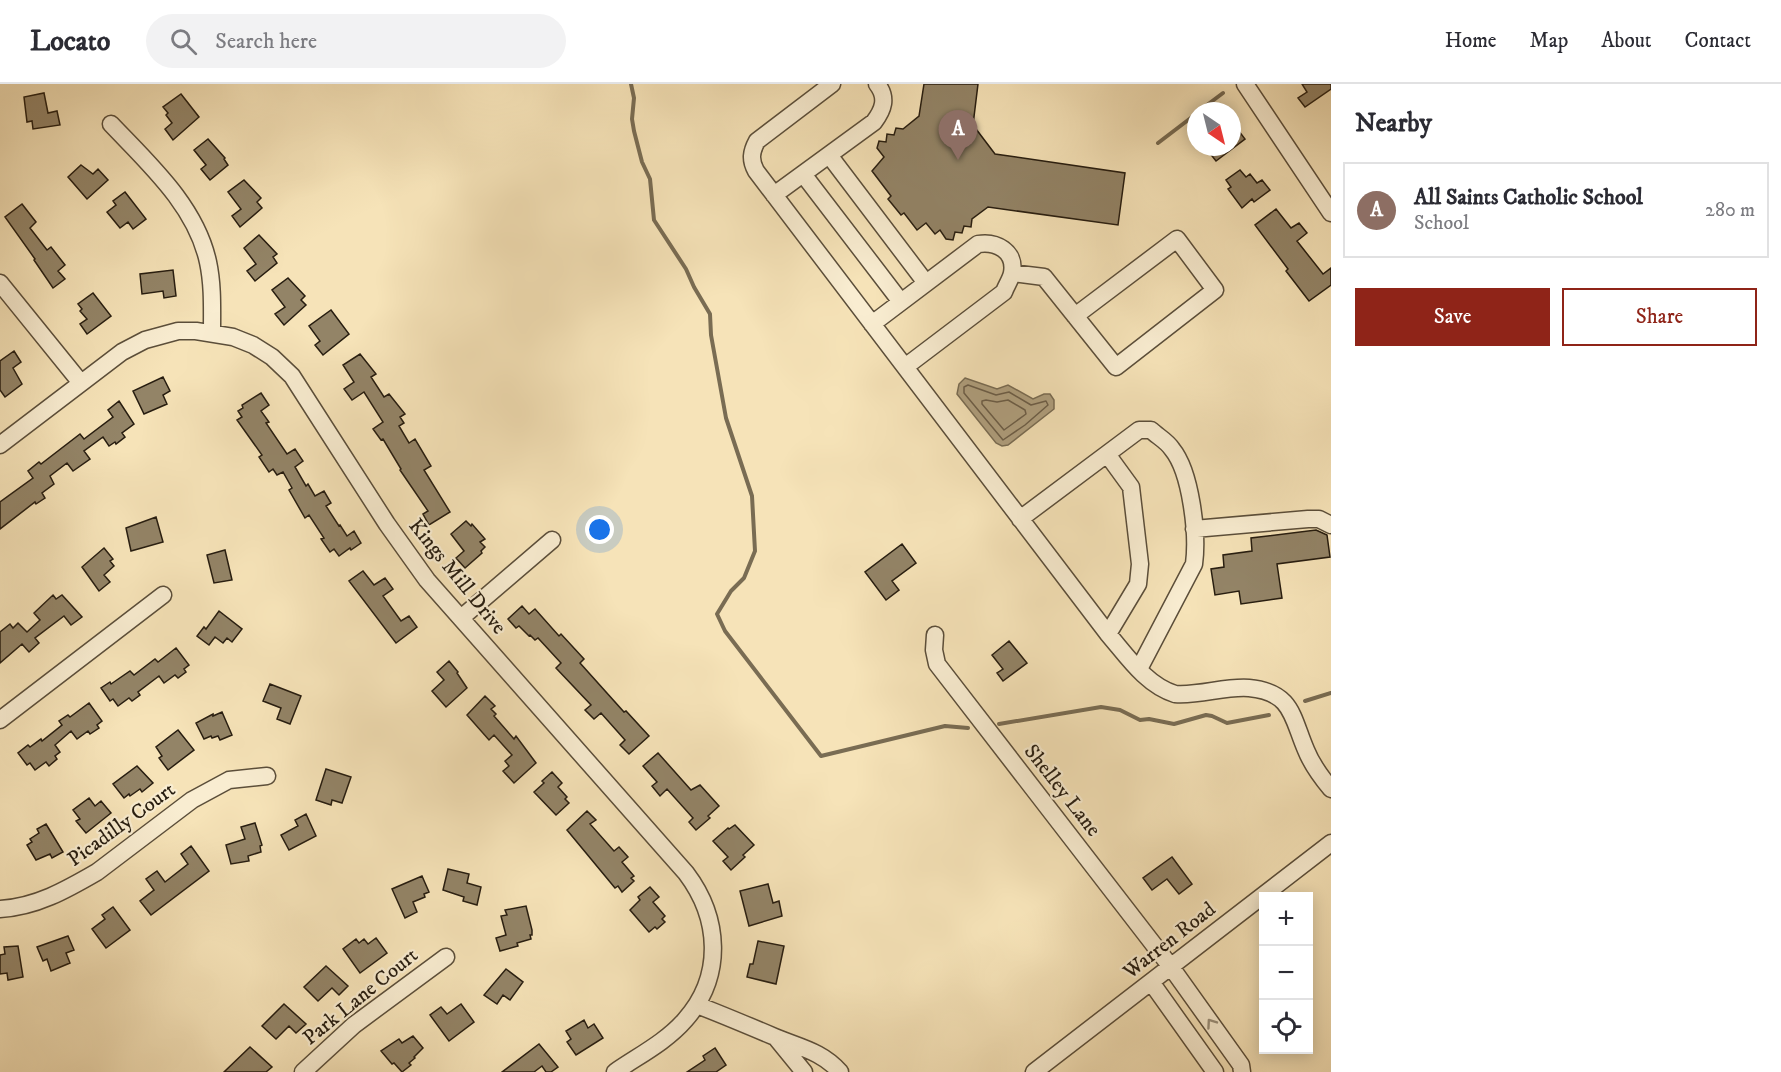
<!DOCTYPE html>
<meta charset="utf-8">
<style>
:root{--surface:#fff;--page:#f2f2f3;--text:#2b2b33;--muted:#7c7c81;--line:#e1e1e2;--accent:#8f2418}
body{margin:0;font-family:"IM FELL DW Pica",serif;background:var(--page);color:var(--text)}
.controls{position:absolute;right:18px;bottom:18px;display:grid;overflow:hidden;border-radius:0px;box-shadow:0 3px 15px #0003}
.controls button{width:54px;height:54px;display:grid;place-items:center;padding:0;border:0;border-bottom:2px solid var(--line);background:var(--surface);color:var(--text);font:30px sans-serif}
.compass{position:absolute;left:1187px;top:18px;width:54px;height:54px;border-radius:50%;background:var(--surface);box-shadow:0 3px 15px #0003;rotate:145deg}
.you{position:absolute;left:600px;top:446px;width:21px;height:21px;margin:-15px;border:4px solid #fff;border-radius:50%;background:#1a73e8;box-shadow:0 0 0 9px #1a73e833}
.badge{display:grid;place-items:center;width:39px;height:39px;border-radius:50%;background:var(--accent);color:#fff;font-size:20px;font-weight:700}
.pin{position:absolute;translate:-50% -50px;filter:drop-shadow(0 2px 3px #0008)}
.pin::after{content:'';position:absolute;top:32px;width:21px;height:18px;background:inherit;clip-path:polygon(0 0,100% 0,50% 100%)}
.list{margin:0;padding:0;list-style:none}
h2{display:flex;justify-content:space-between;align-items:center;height:78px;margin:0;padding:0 24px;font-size:26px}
h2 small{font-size:20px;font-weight:400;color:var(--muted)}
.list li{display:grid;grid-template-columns:39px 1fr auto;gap:18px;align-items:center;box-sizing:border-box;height:96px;margin:0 12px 12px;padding:0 12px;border:2px solid var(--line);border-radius:0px}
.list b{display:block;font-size:22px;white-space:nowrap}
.list p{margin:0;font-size:20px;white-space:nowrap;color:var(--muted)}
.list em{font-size:20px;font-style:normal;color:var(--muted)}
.actions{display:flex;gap:12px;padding:18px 24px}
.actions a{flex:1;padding:14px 0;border:2px solid var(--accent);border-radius:0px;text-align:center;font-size:21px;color:var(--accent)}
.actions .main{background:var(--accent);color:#fff}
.icon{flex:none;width:33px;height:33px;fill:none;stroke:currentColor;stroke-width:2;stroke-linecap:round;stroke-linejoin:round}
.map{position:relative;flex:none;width:1331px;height:988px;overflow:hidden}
header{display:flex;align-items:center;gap:36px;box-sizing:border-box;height:84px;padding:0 30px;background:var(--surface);border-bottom:2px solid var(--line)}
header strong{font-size:28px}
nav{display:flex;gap:33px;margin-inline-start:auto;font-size:21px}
.search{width:420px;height:54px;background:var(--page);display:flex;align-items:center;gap:15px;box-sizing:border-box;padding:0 21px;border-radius:33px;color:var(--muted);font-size:22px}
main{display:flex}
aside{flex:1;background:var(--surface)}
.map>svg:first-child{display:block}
.water{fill:#b0a07f;stroke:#796c53;stroke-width:1.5}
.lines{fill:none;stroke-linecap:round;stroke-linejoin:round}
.shore{stroke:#6c5e48;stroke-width:1.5}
.stream{stroke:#796c53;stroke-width:4}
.building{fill:#938467;stroke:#271d10;stroke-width:1.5}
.minor-casing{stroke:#5b4e3a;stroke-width:19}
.minor{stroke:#f9edd1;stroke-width:16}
.oneway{stroke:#9a8f7a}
.labels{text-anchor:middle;stroke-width:4.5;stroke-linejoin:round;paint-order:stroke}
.street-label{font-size:21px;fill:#271d10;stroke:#f9edd1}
</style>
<header>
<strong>Locato</strong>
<div class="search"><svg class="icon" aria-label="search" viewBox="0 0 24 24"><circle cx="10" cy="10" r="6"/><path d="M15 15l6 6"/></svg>Search here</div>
<nav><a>Home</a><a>Map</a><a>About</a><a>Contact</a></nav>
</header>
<main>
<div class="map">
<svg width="1331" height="988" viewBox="0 0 1331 988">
<rect width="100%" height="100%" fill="#f6e3b8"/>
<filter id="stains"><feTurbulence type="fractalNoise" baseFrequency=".00333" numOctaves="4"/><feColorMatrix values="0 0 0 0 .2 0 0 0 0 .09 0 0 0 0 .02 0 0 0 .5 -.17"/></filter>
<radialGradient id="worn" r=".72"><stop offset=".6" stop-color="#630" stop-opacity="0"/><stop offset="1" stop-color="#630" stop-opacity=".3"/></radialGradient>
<!-- water -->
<path class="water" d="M965 294 997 305 1008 301 1033 315 1044 310H1050L1054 316V325L1008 361 1002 362 996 359 957 310 959 300Z"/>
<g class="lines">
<!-- shore -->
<path class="shore" d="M968 301 996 311 1009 308 1031 321 1046 317 1048 321 1025 341 1003 356 964 309V303Z
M986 316 997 318 1008 316 1025 326 1026 330 1004 346 982 320V317Z"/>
<!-- stream -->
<path class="stream" d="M631 0 634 14 632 35 634 47 642 78 650 95 654 136 686 185 694 203 710 230 711 251 726 334 752 412 755 467 744 494 731 507 717 530 725 547 821 672 945 642 968 644
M1199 27 1223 9
M1158 59 1196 30
M1305 617 1331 609
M999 640 1101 623 1120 626 1140 636 1149 635 1174 640 1206 631 1212 632 1227 639 1269 631"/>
</g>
<!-- building -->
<path class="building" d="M924 0H978L973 41 995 70 1125 89 1118 141 988 123 972 135 971 143 964 142 962 149 955 148 953 156 946 155 940 146 935 150 926 139 917 146 904 129 901 131 888 115 891 112 872 87 884 73 877 64 879 57 886 58 887 50 894 51 896 44 903 45 919 32Z
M1302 0H1331V5L1305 23 1298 14 1307 8Z
M44 9 48 29 57 27 60 41 33 45 32 37 27 38 24 13Z
M181 10 199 33 173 56 165 45 172 39 166 31 168 29 163 23Z
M1232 38 1245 55 1216 77 1205 63H1232Z
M208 55 225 74 224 75 228 81 210 96 201 85 206 81 194 66Z
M81 81 93 90 98 85 108 96 87 115 68 93Z
M1240 86 1246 93 1250 90 1257 99 1262 96 1270 106 1254 118 1252 115 1242 124 1228 105 1231 103 1226 96Z
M244 96 261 114 257 118 262 124 240 143 232 132 241 125 228 108Z
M125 108 146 135 133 145 128 138 120 144 107 128 116 121 113 117Z
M22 120 36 138 30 144 47 166 51 163 65 181 58 187 65 195 53 204 34 176 35 175 5 133Z
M1276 125 1291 144 1299 139 1307 149 1297 157 1323 190 1331 184V201L1309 217 1286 187 1288 185 1255 141Z
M259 151 277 170 273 173 277 179 255 197 247 187 256 180 244 164Z
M173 186 176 212 164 214 163 207 142 210 140 190Z
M288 194 305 212 301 216 306 221 284 241 275 230 285 223 272 206Z
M93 209 111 232 87 250 80 240 87 235 80 227 82 225 78 220Z
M331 226 349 250 323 271 315 261 320 257 309 242Z
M14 267 21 278 13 284 22 300 5 313 0 306V277Z
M360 270 376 290 371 293 384 313 389 310 405 330 400 333 404 339 399 342 409 359 415 355 431 382 424 386 450 428 429 441 423 430 428 427 400 386 401 385 383 355 381 356 373 345 383 338 364 308 352 316 344 305 354 298 343 281Z
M163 293 170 307 163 311 167 320 144 330 133 307Z
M261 309 269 321 261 327 269 338 266 339 287 370 295 365 303 377 295 383 306 402 308 400 315 412 324 407 331 419 326 422 339 442 340 441 347 452 354 447 361 459 351 466 350 464 339 472 334 465 330 468 321 455 324 454 309 431 305 434 289 406 292 404 283 388 277 391 273 385 269 388 259 373 262 371 237 336 242 333 238 327 243 324 242 321Z
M119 317 134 340 122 349 125 353 116 360 115 358 109 362 103 353 84 367 90 375 73 387 67 379 50 392 54 400 42 409 45 414 36 420 35 418 0 445V418L33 394 28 387 39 378 41 380 80 350 84 355 113 333 108 326Z
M156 433 163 458 131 467 126 444Z
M466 437 471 442 472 440 485 455 480 458 485 463 481 467 482 469 465 484 456 474 464 467 451 450Z
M1316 446 1327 451 1330 473 1277 480 1282 514 1241 520 1239 507 1215 511 1211 485 1224 483 1223 471 1252 467 1251 454Z
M902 460 916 479 892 497 899 506 886 516 865 488Z
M104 464 113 475 110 477 114 482 104 491 110 498 99 507 82 483Z
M225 466 232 496 214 499 207 471Z
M363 487 374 501 385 494 393 505 383 512 401 537 409 532 417 543 396 559 349 497Z
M53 511 56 515 62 511 82 533 71 541 64 532 35 554 39 559 29 568 22 560 0 579V548L10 540 13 544 18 539 27 548 40 536 34 529Z
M522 522 529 530 535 525 559 552 561 550 584 575 580 579 624 628 626 627 649 652 629 670 620 661 625 656 601 629 594 635 585 626 591 621 556 584 561 579 538 554 535 556 530 551 529 552 519 542 516 544 508 535Z
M219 527 242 545 232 558 227 554 223 559 215 553 209 561 197 552 204 543 206 545Z
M1009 557 1027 579 1003 597 997 589 1003 585 992 571Z
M176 564 189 581 184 585 186 588 178 594 175 591 164 599 159 592 138 608 140 611 132 617 129 614 118 622 113 615 110 617 101 604 110 598 111 600 130 587 134 591 155 575 158 578Z
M449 577 458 588 457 589 467 604 446 623 432 607 444 596 437 588Z
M270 600 301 612 290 640 277 635 281 624 263 617Z
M485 612 495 622 491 625 496 630 494 632 514 655 516 652 536 679 514 699 503 687 509 682 505 677 512 671 494 651 489 656 467 631Z
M89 619 102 637 97 641 99 644 90 650 88 647 77 655 71 647 55 661 60 668 55 672 57 675 49 682 46 678 35 686 30 679 27 681 18 669 28 661 30 663 41 655 42 657 62 641 59 637 68 631 70 633Z
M222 628 232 651 220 656 218 652 212 654 211 652 204 655 196 639 213 630V632Z
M178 646 194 666 168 686 159 674 162 672 156 663Z
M658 669 691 706 700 701 719 722 708 732 710 734 696 746 689 738 693 734 667 705 660 712 652 702 657 698 643 682Z
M137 682 153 699 142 708 140 705 130 712 129 710 124 714 113 700Z
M326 685 351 693 342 719 332 716 331 721 316 716Z
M552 688 562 699 558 703 567 713 565 715 569 719 556 731 534 708 544 699 542 697Z
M89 714 95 722 101 717 111 729 86 749 76 737 80 735 73 726Z
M587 727 596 736 590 740 614 767 619 763 628 773 622 778 634 792 631 794 634 797 622 808 618 802 615 804 567 746Z
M306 730 316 752 289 766 281 751 298 742 295 736Z
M255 739 262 761 260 762 261 768 248 772 249 777 231 780 226 761 245 755 241 743Z
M46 740 63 768 52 774 50 770 36 776 27 761 32 758 30 755 39 749 37 745Z
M735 741 754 761 743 771 745 773 731 786 723 777 728 773 713 757 728 744 729 745Z
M191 762 209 787 151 831 140 817 154 806 146 795 157 787 165 798 188 780 181 770Z
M1172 773 1192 800 1179 810 1167 795 1152 806 1143 794Z
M448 785 469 790 467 799 481 803 477 821 463 817 464 813 443 806Z
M422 792 429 808 424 810 425 813 413 818 417 828 405 834 392 805Z
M768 800 773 819 779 817 782 832 749 842 740 807Z
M650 803 659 813 653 818 665 832 662 835 665 838 657 845 655 843 649 848 630 826 640 816 638 813Z
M526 822 532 846V851H530L531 855 517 859 518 862 500 867 496 854 506 851 501 832 507 831 505 826Z
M113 823 130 846 106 864 92 845 105 835 102 831Z
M68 852 74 866 66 869 70 879 51 887 47 875 43 877 37 863Z
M376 854 387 869 360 889 343 865 356 855 359 859 364 855 368 860Z
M758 857 784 862 776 900 747 893 750 880H753Z
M18 862 23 893 8 896 7 889 0 890V871L5 870 4 863Z
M326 882 348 902 339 911 332 904 318 917 304 903Z
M506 885 523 898 510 916 503 911 497 920 484 911Z
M284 920 306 940 296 949 289 942 276 955 262 942Z
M461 920 474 938 449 957 430 931 441 923 447 930Z
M584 936 588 944 594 940 603 954 576 971 567 958 571 955 566 947Z
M413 952 423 964 414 973 415 974 409 979 411 981 402 988 394 979 392 980 381 967 399 955 402 959Z
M539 960 558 983 551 988H546L542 982 534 988H502Z
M250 963 272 983 266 988H224Z
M715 964 726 981 716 988H687L705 976 703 972Z"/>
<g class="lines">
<!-- minor casing -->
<g class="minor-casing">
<path id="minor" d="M832 0 757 57C751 68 750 76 756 87L1108 550C1127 572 1146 601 1175 610 1200 612 1225 602 1249 604 1293 608 1292 634 1306 666 1312 681 1321 693 1331 705
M1245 0 1331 129
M111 40C149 80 196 122 208 178 213 201 212 225 212 248
M829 71 926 199
M803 90 901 218
M774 111 874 38C883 26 888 14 877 0
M1012 189 1044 193 1116 283 1215 206 1177 155 1075 232
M0 199 81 299
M872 240 978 160C996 157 1016 167 1012 189 1011 195 1006 202 1004 208L905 283
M0 361 122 268 145 256 178 247H196L233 253 253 261 272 273 292 292 387 440 427 496 686 789C720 834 724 892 685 936 666 958 638 972 615 988
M1107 370 1131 403 1140 480 1138 500 1108 550
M1020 435 1139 346H1151C1157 352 1167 357 1172 365 1191 388 1198 450 1194 480L1139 585
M1194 445 1308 435H1319L1331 441
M461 534 552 456
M935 551 934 566 937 580 1171 883 1241 981 1242 988
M0 636 163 511
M0 825C36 823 66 806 97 788L192 716 229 696 267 692
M1151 898 1215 988
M697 921C723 931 749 942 775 953 798 963 822 967 840 988
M777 955 804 988
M303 988 354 941 446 873
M1034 988 1331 759"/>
</g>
<!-- minor -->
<use href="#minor" class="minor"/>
</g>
<!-- one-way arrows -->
<defs><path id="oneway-chevron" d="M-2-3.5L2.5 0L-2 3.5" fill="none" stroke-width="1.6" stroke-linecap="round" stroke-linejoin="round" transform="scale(1.5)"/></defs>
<use class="oneway" href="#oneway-chevron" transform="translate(1211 939) rotate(-125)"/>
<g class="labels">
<!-- street labels -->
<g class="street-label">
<text transform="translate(458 492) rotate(51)" y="7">Kings Mill Drive</text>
<text transform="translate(1063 706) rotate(52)" y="7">Shelley Lane</text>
<text transform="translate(121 740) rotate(-36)" y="7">Picadilly Court</text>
<text transform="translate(1169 856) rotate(-38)" y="7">Warren Road</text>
<text transform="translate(360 912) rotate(-39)" y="7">Park Lane Court</text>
</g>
</g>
<rect width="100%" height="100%" filter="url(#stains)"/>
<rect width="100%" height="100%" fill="url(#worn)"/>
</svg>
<div class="controls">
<button>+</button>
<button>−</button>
<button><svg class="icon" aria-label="locate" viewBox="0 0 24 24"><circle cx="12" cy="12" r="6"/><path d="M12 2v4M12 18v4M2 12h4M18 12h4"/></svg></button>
</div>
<svg class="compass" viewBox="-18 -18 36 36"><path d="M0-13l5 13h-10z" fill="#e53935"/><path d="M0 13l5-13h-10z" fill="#7c7c81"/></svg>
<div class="you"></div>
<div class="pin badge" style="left:958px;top:76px;background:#8d6e63">A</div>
</div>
<aside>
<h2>Nearby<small></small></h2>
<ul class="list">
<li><span class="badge" style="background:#8d6e63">A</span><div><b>All Saints Catholic School</b><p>School</p></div><em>280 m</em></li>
</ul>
<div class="actions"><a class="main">Save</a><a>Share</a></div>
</aside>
</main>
